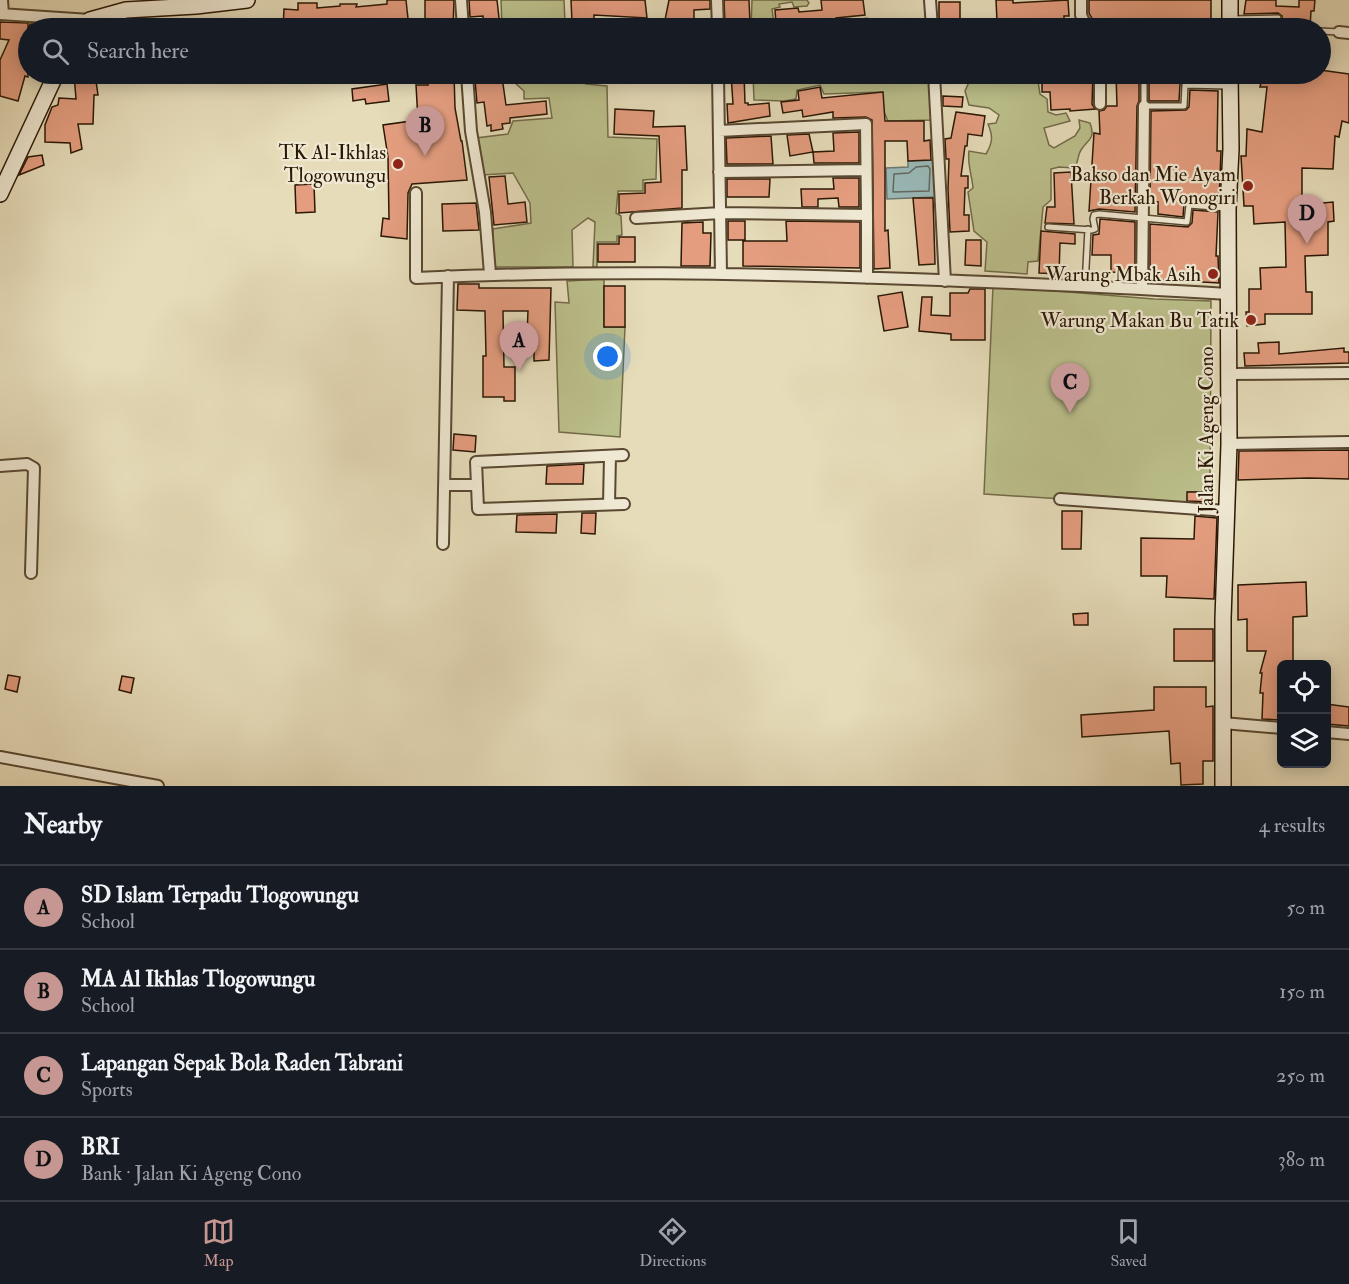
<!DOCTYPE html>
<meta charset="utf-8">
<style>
:root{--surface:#171b24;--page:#242831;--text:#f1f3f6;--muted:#9ea1a6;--line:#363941;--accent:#c59692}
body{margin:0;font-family:"IM FELL Double Pica",serif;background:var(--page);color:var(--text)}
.controls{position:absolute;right:18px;bottom:18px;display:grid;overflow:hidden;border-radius:9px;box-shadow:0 3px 15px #0003}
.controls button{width:54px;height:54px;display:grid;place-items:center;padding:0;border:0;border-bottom:2px solid var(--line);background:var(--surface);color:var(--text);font:30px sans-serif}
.you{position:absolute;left:608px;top:357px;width:21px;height:21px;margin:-15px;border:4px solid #fff;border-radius:50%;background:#1a73e8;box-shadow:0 0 0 9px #1a73e833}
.badge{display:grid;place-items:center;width:39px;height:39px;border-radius:50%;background:var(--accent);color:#111;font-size:20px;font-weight:700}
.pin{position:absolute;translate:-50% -50px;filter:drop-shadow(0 2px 3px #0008)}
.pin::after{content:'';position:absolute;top:32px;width:21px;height:18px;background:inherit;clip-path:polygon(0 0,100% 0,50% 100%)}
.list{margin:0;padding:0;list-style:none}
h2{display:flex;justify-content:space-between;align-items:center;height:78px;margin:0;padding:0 24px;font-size:26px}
h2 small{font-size:20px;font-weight:400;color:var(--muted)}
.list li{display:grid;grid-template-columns:39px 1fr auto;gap:18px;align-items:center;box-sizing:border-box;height:84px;padding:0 24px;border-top:2px solid var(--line)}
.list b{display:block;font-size:22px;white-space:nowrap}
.list p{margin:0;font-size:20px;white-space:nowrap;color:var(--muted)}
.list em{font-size:20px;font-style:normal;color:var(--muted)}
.icon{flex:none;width:33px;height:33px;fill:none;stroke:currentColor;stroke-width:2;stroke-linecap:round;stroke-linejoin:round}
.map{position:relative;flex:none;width:1349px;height:786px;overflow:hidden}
.search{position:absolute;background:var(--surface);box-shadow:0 3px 15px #0003;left:18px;right:18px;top:18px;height:66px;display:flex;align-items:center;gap:15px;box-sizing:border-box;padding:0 21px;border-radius:33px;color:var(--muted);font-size:22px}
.sheet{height:414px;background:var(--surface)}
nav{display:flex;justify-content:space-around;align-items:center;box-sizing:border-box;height:84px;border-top:2px solid var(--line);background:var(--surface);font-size:16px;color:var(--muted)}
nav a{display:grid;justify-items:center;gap:3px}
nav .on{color:var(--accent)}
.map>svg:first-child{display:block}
.green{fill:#bbbf8b;stroke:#726b48;stroke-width:1.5}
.water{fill:#99b9b8;stroke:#6d7870;stroke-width:1.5}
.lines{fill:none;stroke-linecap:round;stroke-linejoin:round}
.shore{stroke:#62685e;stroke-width:1.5}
.building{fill:#e49d7f;stroke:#2a1704;stroke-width:1.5}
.service-casing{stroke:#594831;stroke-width:8}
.minor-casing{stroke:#594831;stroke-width:14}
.secondary-casing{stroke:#2a1704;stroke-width:18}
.service{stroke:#efe8d2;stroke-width:5}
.minor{stroke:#efe8d2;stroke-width:10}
.secondary{stroke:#efe8d2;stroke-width:15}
.poi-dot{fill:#8f2418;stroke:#efe8d2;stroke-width:2}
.labels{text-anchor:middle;stroke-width:4.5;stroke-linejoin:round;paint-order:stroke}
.poi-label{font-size:20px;fill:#2a1704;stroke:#efe8d2;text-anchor:end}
.street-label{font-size:20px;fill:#2a1704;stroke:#efe8d2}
</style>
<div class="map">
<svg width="1349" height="786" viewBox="0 0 1349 786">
<rect width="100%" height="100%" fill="#e6dcb9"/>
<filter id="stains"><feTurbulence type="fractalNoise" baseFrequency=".00333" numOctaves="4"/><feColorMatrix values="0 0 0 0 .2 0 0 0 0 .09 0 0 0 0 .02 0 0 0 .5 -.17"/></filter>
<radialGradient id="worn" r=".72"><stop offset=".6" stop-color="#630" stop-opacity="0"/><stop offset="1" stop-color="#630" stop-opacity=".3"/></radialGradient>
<!-- green -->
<path class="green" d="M501 0H564L565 23 582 28H502Z
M752 0H807L809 3 807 6 794 7 792 2 779 4 780 7 772 9 774 24 800 22 807 28H751Z
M867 18 869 28H843L842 22Z
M1035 23V28H973L972 26Z
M505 74H586V84L607 86 608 137 657 139 656 179 643 180V191H618L616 213 621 216 622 235 617 236V242H597V267H593L595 222 588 218 572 230 573 267H493V229L531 223 530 203 513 173 482 175 476 138 508 134 513 121 552 118 549 98 524 99V91Z
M753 74H930L933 120 888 121 884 112 882 92 824 94 820 85 797 90 796 99 784 101 754 100Z
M968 74H1037L1040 94 1047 99 1048 112 1056 115 1066 113 1070 121 1044 128 1049 145 1054 148 1075 136 1080 128 1079 120 1090 123C1096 139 1088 139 1081 150 1077 156 1079 162 1074 168L1059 167 1051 169V200L1043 207 1038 261 1028 262 1027 274 985 271 987 242 974 231 968 192 973 188C972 175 967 164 969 151L986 154C993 142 993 136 988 124L996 123 999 115 989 108 969 105 965 91 969 82Z
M604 279V327H625L620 437 559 432 555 302 569 303 567 281Z
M993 286 1154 299 1211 301 1210 492H1188L1187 507 984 494Z"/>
<!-- water -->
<path class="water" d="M935 160 936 197 887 199 886 168 908 167V161Z"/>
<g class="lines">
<!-- shore -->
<path class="shore" d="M928 166 930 169 929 191 893 192 894 174 909 173 916 167Z"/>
</g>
<!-- building -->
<path class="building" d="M387 0H406L409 28H283L284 9 298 10V3H317V8L340 6V4H357L356 7 387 4Z
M425 0H454L453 28H425Z
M469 0H497L500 27 484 28 483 16 470 17Z
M571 0H645L647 18 594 15V24L572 22Z
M669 0H710V9L694 10V23H681L680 28H671V20H665Z
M724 0H749L750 23H743L744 28H731L730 24H725Z
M821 0H863L865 15 836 18V21L806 23V20L776 23 775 10 798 8 799 12 822 10Z
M996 0H1013V3L1068 0 1069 16H1064V28H1044V19L997 21Z
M1089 0H1211V28H1147L1142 23 1124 22 1118 20 1099 21 1093 20 1089 13Z
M1246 0H1276V6L1299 7V0H1315L1314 11H1311L1310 28 1283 27 1282 16 1278 13 1244 14Z
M939 2H960V28H939Z
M0 22 28 23V77L25 76 18 101 0 96V60L9 40 0 39Z
M1273 23 1272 28H1244V24Z
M30 24 50 25 49 28H29Z
M1320 70 1349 74V123L1342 121 1339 137 1335 136 1333 169 1302 168V205L1333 202 1334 221 1328 222V255L1305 256 1306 292H1312V314H1265V324L1247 326 1246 312H1249V289H1261L1260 268 1286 267 1285 222 1254 224 1253 206H1244L1241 156H1246L1247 129 1262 132 1267 87H1260L1261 83 1240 82V74H1320Z
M74 74H95L98 95H94L93 124H78L82 149 71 153 70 143 45 142V125L52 107 58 105 59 98 76 99Z
M427 74H454L455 108 461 141H462L467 180 412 184 408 193 407 239 381 236 383 218 389 219 388 157 383 125 418 120 416 85H428Z
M579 74H608V83H579Z
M731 74H744L745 103H748V105L769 103 770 116 728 123 727 104H733Z
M1042 74H1093L1092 104 1095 109 1070 111V109L1051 110 1050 92H1042Z
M1116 74H1139V101L1137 106 1135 212 1099 209 1089 211 1094 133 1100 134 1099 111 1104 110 1107 106H1117Z
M1149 74H1216V81H1183L1180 84 1179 101H1149Z
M502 77 506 105 546 101 547 114 510 118V123L502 124 503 129 491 131V125L487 126 484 102 477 103 475 80Z
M387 84 389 101 366 104 365 99 353 101 352 89Z
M820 87 822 98 883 92 885 121H924V141L930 140 931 160 908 161 907 141H885V231L888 230 890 268 874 269 872 120 866 117 833 118V112L803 117 802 110 783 113 781 102 799 100 798 91Z
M1190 90 1218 91 1217 151H1221L1219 202 1188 200 1184 204 1183 217 1158 214V202L1150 201 1151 111 1186 110 1189 107Z
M943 96 963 97 962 107 943 106Z
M615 109 654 111 653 127 685 126 687 170H682V208L619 213V194L645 193V183L661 182 659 136 614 134Z
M956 112 985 116 982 136 968 134 967 146H965L961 176H968V188H965L964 215H969V231L950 232 948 189 949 159H946L945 139 951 138Z
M859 132V163H814L813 152 834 151 833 133Z
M809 134 813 152 790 156 787 135Z
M771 136 773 164H727L726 138Z
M42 155 44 165 19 175 28 157Z
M1071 172 1074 224 1045 223 1047 207H1055L1054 173Z
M505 176 508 204 525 202 527 222 494 225 489 177Z
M833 178H859V207H839L838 198 818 199V207H802L801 189H834Z
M727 179H770L769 197H727Z
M314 184 315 212 296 213 295 185Z
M913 198H933L935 264 919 265Z
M476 203 479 230 443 231 442 204Z
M1193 210 1218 212 1216 256H1218L1219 283 1150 279V224L1188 227 1192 223Z
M1100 219 1135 222V273L1111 272V255H1092L1093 235 1099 234Z
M728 221H745V240H728Z
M786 221 860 222V268L743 266V241H787Z
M703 222V233H711L710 266H681L682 223Z
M1041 231 1075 234V244L1060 243 1059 274 1039 273Z
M619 237H635V262H598V244H619Z
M966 240H981V266L965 265Z
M458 284H479V288H551L549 360 534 361V334H527L528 311H503L504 367H515V401H504V397H483V356H486L485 311 457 310Z
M604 286H625V327H604Z
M970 289H985V340H951V334L919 331 922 297H932L931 315 950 316V293H968Z
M902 292 908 327 884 331 878 296Z
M1279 342V354L1344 348V352H1349V363L1245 366 1244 353H1259L1258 343Z
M454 434 476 436 475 452 453 450Z
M1349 450V479L1309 478 1238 480 1239 451Z
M584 464 583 484H546L547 466Z
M1187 492H1210L1209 502 1187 501Z
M1062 511H1082L1081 549H1062Z
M582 513H596L595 534 581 533Z
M557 514 556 533 516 532 517 515Z
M1195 516 1217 518 1214 599 1166 597 1167 576H1141V538L1194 539Z
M1306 582 1307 616 1293 617V664H1281V720L1262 719 1263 693H1260L1262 673H1260L1266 651H1247V619L1238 620V585Z
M1088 613V625H1074L1073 614Z
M1174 629H1213V661H1174Z
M8 675 20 677 17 692 5 689Z
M122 676 134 678 131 693 119 690Z
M1154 687H1206V707L1213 706V761H1203V784L1181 785 1180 763 1171 764 1169 731 1082 737 1081 715 1154 710Z
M1326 704 1349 707V726L1326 724Z"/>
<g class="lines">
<!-- service casing -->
<g class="service-casing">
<path id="service" d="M1232 19 1278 18V28
M1118 27 1142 28
M1320 31 1339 32
M1144 74V106H1184L1185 85 1227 86
M1048 227 1092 230 1095 229 1093 219 1094 215 1099 214 1187 222 1189 205 1226 208
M1085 286 1088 229"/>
</g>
<!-- minor casing -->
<g class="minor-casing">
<path id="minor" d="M2 0 3 14
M461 0 463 28
M717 0 718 28
M930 0 932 28
M1081 0V15L1086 26 1096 28
M0 14 90 20
M1102 28 1118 27
M1339 32 1349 33
M467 74 471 131 485 212 490 274
M718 74 721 274
M934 74 945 281
M1100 104V74
M719 131 866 124 867 215
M719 172 866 170
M416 193V278C581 270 746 273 911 279 1017 283 1123 287 1228 294
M636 218 721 213 867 215V278
M1142 289 1144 106
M1229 374 1349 373
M1229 444 1349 442
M0 466 27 464 34 468 31 573
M444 485H477L476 462 623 455
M477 485 478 509 624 504
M1060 499 1227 511
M609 504 610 456
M443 544 448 276
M1223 723 1282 728
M1326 732 1349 734
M0 757 158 786"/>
</g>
<!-- secondary casing -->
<g class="secondary-casing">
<path id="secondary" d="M1230 0V28
M83 28 90 20 126 10 196 6 247 0
M0 194 56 74
M1223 786V619L1229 444 1228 209 1231 149 1230 74"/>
</g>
<!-- service -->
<use href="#service" class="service"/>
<!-- minor -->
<use href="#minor" class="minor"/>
<!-- secondary -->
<use href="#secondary" class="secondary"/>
</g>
<!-- markers -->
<g class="poi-dot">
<circle cx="398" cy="164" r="6"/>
<circle cx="1248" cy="186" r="6"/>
<circle cx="1213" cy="274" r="6"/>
<circle cx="1251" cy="320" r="6"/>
</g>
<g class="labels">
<!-- poi labels -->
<g class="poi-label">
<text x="386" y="159">TK Al-Ikhlas<tspan x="386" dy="23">Tlogowungu</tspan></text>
<text x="1236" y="181">Bakso dan Mie Ayam<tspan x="1236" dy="23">Berkah Wonogiri</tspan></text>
<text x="1201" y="281">Warung Mbak Asih</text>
<text x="1239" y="327">Warung Makan Bu Tatik</text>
</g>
<!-- street labels -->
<g class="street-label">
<text transform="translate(1206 430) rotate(-90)" y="7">Jalan Ki Ageng Cono</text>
</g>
</g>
<rect width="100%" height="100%" filter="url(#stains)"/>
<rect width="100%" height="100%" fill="url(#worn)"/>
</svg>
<div class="controls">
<button><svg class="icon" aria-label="locate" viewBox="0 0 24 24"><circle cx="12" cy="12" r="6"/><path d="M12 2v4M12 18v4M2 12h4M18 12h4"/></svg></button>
<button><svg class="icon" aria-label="layers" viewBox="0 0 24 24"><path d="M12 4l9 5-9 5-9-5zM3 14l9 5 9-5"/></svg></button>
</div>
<div class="you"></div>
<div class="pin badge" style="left:519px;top:371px">A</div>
<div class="pin badge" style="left:425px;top:156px">B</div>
<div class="pin badge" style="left:1070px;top:413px">C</div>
<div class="pin badge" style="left:1307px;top:244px">D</div>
<div class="search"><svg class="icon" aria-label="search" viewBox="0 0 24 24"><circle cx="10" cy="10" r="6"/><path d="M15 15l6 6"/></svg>Search here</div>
</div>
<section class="sheet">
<h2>Nearby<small>4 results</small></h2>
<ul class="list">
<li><span class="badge">A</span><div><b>SD Islam Terpadu Tlogowungu</b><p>School</p></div><em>50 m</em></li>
<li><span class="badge">B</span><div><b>MA Al Ikhlas Tlogowungu</b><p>School</p></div><em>150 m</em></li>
<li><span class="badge">C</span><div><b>Lapangan Sepak Bola Raden Tabrani</b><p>Sports</p></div><em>250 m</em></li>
<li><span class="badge">D</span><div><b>BRI</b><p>Bank · Jalan Ki Ageng Cono</p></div><em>380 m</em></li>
</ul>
</section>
<nav>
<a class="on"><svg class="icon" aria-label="map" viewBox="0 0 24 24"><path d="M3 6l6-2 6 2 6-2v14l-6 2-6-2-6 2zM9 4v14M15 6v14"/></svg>Map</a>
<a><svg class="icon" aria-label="directions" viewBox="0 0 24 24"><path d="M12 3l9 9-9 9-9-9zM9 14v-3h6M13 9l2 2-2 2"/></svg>Directions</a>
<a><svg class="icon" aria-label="saved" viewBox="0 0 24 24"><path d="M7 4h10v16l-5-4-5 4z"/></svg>Saved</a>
</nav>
